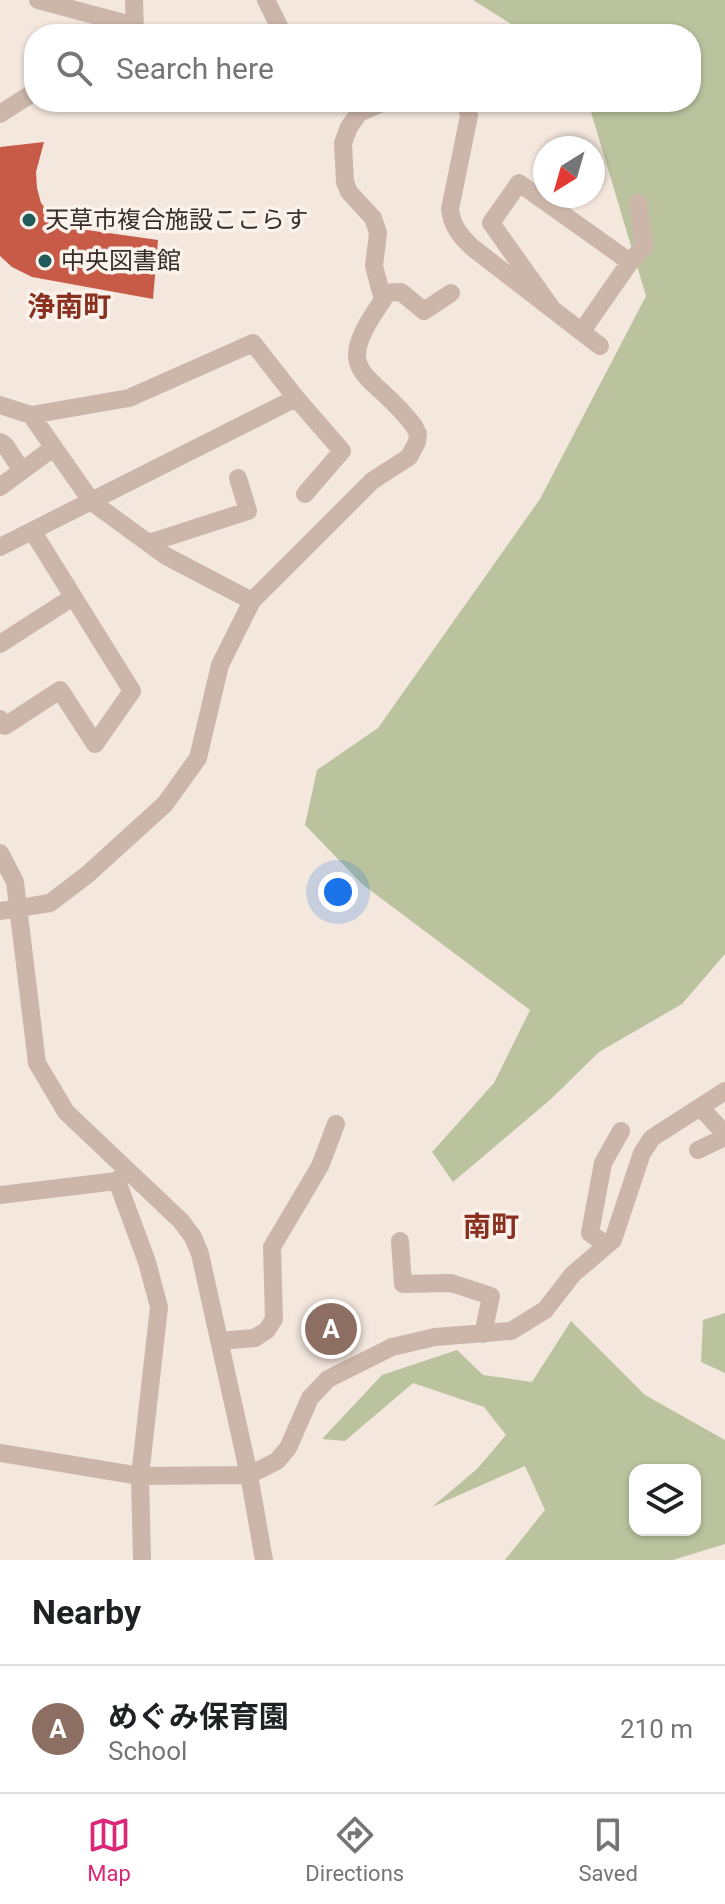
<!DOCTYPE html>
<meta charset="utf-8">
<style>
:root{--surface:#fff;--page:#f6f6f6;--text:#202124;--muted:#757577;--line:#e0e0e0;--accent:#db2777}
body{margin:0;font-family:Roboto,"Noto Sans JP",sans-serif;background:var(--page);color:var(--text)}
.controls{position:absolute;right:24px;bottom:24px;display:grid;overflow:hidden;border-radius:16px;box-shadow:0 2px 6px #0004}
.controls button{width:72px;height:72px;display:grid;place-items:center;padding:0;border:0;border-bottom:2px solid var(--line);background:var(--surface);color:var(--text);font:40px sans-serif}
.compass{position:absolute;left:533px;top:136px;width:72px;height:72px;border-radius:50%;background:var(--surface);box-shadow:0 2px 6px #0004;rotate:217deg}
.you{position:absolute;left:338px;top:892px;width:28px;height:28px;margin:-20px;border:6px solid #fff;border-radius:50%;background:#1a73e8;box-shadow:0 0 0 12px #1a73e833}
.badge{display:grid;place-items:center;width:52px;height:52px;border-radius:50%;background:var(--accent);color:#fff;font-size:26px;font-weight:700}
.pin{position:absolute;translate:-50% -50%;border:4px solid #fff;box-shadow:0 2px 8px #0006}
.list{margin:0;padding:0;list-style:none}
h2{display:flex;justify-content:space-between;align-items:center;height:104px;margin:0;padding:0 32px;font-size:34px}
h2 small{font-size:26px;font-weight:400;color:var(--muted)}
.list li{display:grid;grid-template-columns:52px 1fr auto;gap:24px;align-items:center;box-sizing:border-box;height:128px;padding:0 32px;border-top:2px solid var(--line)}
.list b{display:block;font-size:30px;white-space:nowrap}
.list p{margin:0;font-size:26px;white-space:nowrap;color:var(--muted)}
.list em{font-size:26px;font-style:normal;color:var(--muted)}
.icon{flex:none;width:44px;height:44px;fill:none;stroke:currentColor;stroke-width:2;stroke-linecap:round;stroke-linejoin:round}
.map{position:relative;flex:none;width:725px;height:1560px;overflow:hidden}
.search{position:absolute;background:var(--surface);box-shadow:0 2px 6px #0004;left:24px;right:24px;top:24px;height:88px;display:flex;align-items:center;gap:20px;box-sizing:border-box;padding:0 28px;border-radius:32px;color:var(--muted);font-size:30px}
.sheet{height:232px;background:var(--surface)}
nav{display:flex;justify-content:space-around;align-items:center;box-sizing:border-box;height:112px;border-top:2px solid var(--line);background:var(--surface);font-size:22px;color:var(--muted)}
nav a{display:grid;justify-items:center;gap:4px}
nav .on{color:var(--accent)}
.map>svg:first-child{display:block}
.green{fill:#bac39e;fill-rule:evenodd}
.building{fill:#c75b48}
.lines{fill:none;stroke-linecap:round;stroke-linejoin:round}
.minor{stroke:#ccb6aa;stroke-width:18}
.poi-dot{fill:#1e5b59;stroke:#faf2eb;stroke-width:3}
.labels{text-anchor:middle;stroke-width:7;stroke-linejoin:round;paint-order:stroke}
.poi-label{font-size:24px;fill:#392d2a;stroke:#faf2eb;text-anchor:start}
.quarter-label{font-size:28px;font-weight:bold;fill:#893021;stroke:#faf2eb}
</style>
<div class="map">
<svg width="725" height="1560" viewBox="0 0 725 1560">
<rect width="100%" height="100%" fill="#f3e7de"/>
<!-- green -->
<path class="green" d="M473 0H725V954L682 1004 599 1052 551 1099 453 1182 432 1152 494 1083 530 1010 362 884 305 825 317 770 378 728 540 499 646 296 588 102H691V34H527Z
M725 1313V1373L701 1362 703 1320Z
M571 1321 645 1395 725 1440V1544L673 1560H505L545 1510 525 1466 432 1507 477 1469 506 1435 484 1407 413 1383 345 1441 322 1439 382 1375 457 1350 483 1375 532 1382ZM695 1470V1530H635V1470Z"/>
<!-- building -->
<path class="building" d="M44 142 36 172 37 188 41 203 51 215 65 225 80 229 158 240 153 299 32 277 12 267 0 256V147Z"/>
<g class="lines">
<!-- minor -->
<path class="minor" d="M38 0 135 26
M134 0 135 34
M266 0 283 34
M466 102 469 116 450 209C452 226 460 236 473 248L600 346
M0 114 34 92
M630 262 644 246 638 203
M381 293 401 292 424 311 451 293
M553 310 491 223 519 183 630 262 582 331
M0 405 31 415 92 502 166 556 252 601
M31 415 129 398 253 343 296 398
M0 442 5 445 22 471
M0 487 53 448
M149 543 248 511 238 478
M0 547 296 398 342 451 305 494
M0 644 73 597
M0 719 5 726 60 690 95 744 132 691 33 532
M0 853 15 882 37 1063 66 1112 181 1221 193 1237 200 1254 249 1475 264 1560
M0 911 50 903 88 874 165 804 198 758 220 665 252 601 372 481 409 457 417 442 418 434 414 426C371 369 328 377 383 300L374 266 378 233 373 218 349 192 345 182 343 143 349 127 359 113 384 102
M700 1107 725 1134
M698 1150 725 1137
M117 1181 147 1262 159 1307 140 1476 142 1560
M0 1195 117 1181 124 1173
M400 1241 403 1284 451 1283 491 1296 483 1334
M606 1245 590 1233 603 1163 621 1131
M219 1341 255 1338 267 1330 274 1319 272 1247 320 1166 336 1124
M0 1453 140 1476 249 1475 277 1461 288 1448 310 1398 328 1379 392 1347 435 1337 511 1331 545 1310 573 1274 613 1240 642 1153 652 1138 725 1091"/>
</g>
<!-- markers -->
<g class="poi-dot">
<circle cx="29" cy="220" r="8"/>
<circle cx="45" cy="261" r="8"/>
</g>
<g class="labels">
<!-- poi labels -->
<g class="poi-label">
<text x="45" y="228">天草市複合施設ここらす</text>
<text x="61" y="269">中央図書館</text>
</g>
<!-- quarter labels -->
<g class="quarter-label">
<text x="69" y="316">浄南町</text>
<text x="491" y="1236">南町</text>
</g>
</g>
</svg>
<div class="controls">
<button><svg class="icon" aria-label="layers" viewBox="0 0 24 24"><path d="M12 4l9 5-9 5-9-5zM3 14l9 5 9-5"/></svg></button>
</div>
<svg class="compass" viewBox="-18 -18 36 36"><path d="M0-13l5 13h-10z" fill="#e53935"/><path d="M0 13l5-13h-10z" fill="#757577"/></svg>
<div class="you"></div>
<div class="pin badge" style="left:331px;top:1329px;background:#8d6e63">A</div>
<div class="search"><svg class="icon" aria-label="search" viewBox="0 0 24 24"><circle cx="10" cy="10" r="6"/><path d="M15 15l6 6"/></svg>Search here</div>
</div>
<section class="sheet">
<h2>Nearby<small></small></h2>
<ul class="list">
<li><span class="badge" style="background:#8d6e63">A</span><div><b>めぐみ保育園</b><p>School</p></div><em>210 m</em></li>
</ul>
</section>
<nav>
<a class="on"><svg class="icon" aria-label="map" viewBox="0 0 24 24"><path d="M3 6l6-2 6 2 6-2v14l-6 2-6-2-6 2zM9 4v14M15 6v14"/></svg>Map</a>
<a><svg class="icon" aria-label="directions" viewBox="0 0 24 24"><path d="M12 3l9 9-9 9-9-9zM9 14v-3h6M13 9l2 2-2 2"/></svg>Directions</a>
<a><svg class="icon" aria-label="saved" viewBox="0 0 24 24"><path d="M7 4h10v16l-5-4-5 4z"/></svg>Saved</a>
</nav>
